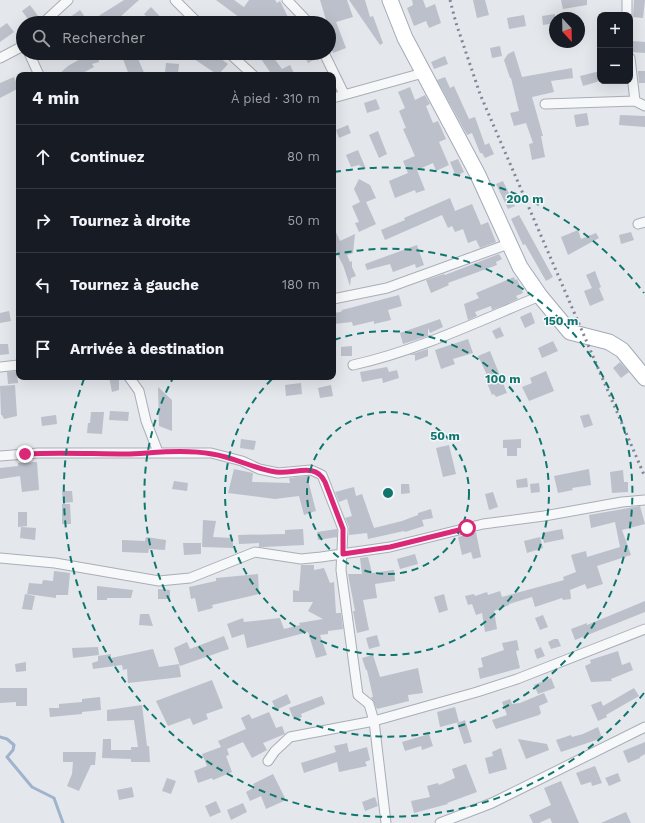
<!DOCTYPE html>
<html lang="fr">
<meta charset="utf-8">
<style>
:root{--surface:#171b24;--page:#20242c;--text:#f1f3f6;--muted:#9ea1a6;--line:#363941}
body{margin:0;font-family:"Work Sans",sans-serif;background:var(--page);color:var(--text)}
.controls{position:absolute;right:12px;top:12px;display:grid;overflow:hidden;border-radius:8px;box-shadow:0 4px 16px #0002}
.controls button{width:36px;height:36px;display:grid;place-items:center;padding:0;border:0;border-bottom:1px solid var(--line);background:var(--surface);color:var(--text);font:20px sans-serif}
.compass{position:absolute;left:549px;top:12px;width:36px;height:36px;border-radius:50%;background:var(--surface);box-shadow:0 4px 16px #0002;rotate:158deg}
.stop{position:absolute;width:12px;height:12px;margin:-9px;border:3px solid #db2777;border-radius:50%;background:#fff}
.stop.end{background:#db2777;border-color:#fff;box-shadow:0 1px 4px #0008}
.list{margin:0;padding:0;list-style:none}
h2{display:flex;justify-content:space-between;align-items:center;height:52px;margin:0;padding:0 16px;font-size:17px}
h2 small{font-size:13px;font-weight:400;color:var(--muted)}
.list li{display:grid;grid-template-columns:26px 1fr auto;gap:12px;align-items:center;box-sizing:border-box;height:64px;padding:0 16px;border-top:1px solid var(--line)}
.list b{display:block;font-size:15px;white-space:nowrap}
.list em{font-size:13px;font-style:normal;color:var(--muted)}
.icon{flex:none;width:22px;height:22px;fill:none;stroke:currentColor;stroke-width:2;stroke-linecap:round;stroke-linejoin:round}
.map{position:relative;flex:none;width:645px;height:823px;overflow:hidden}
.search{position:absolute;background:var(--surface);box-shadow:0 4px 16px #0002;left:16px;top:16px;width:320px;height:44px;display:flex;align-items:center;gap:10px;box-sizing:border-box;padding:0 14px;border-radius:22px;color:var(--muted);font-size:15px}
.panel{position:absolute;background:var(--surface);box-shadow:0 4px 16px #0002;left:16px;top:72px;width:320px;height:308px;border-radius:8px}
.map>svg:first-child{display:block}
.lines{fill:none;stroke-linecap:round;stroke-linejoin:round}
.stream{stroke:#9fb4cc;stroke-width:3}
.building{fill:#bbc0ca}
.minor-casing{stroke:#a9aeb7;stroke-width:11}
.primary-casing{stroke:#a3abb8;stroke-width:17}
.minor{stroke:#f7f8fa;stroke-width:9}
.primary{stroke:#fff;stroke-width:15}
.rail{stroke:#7d8696;stroke-width:3;stroke-dasharray:2 4;stroke-linecap:butt}
.route{stroke:#db2777;stroke-width:5}
.ring{fill:none;stroke:#0f766e;stroke-width:2;stroke-dasharray:7 5}
.centre{fill:#0f766e;stroke:#f4f6f9;stroke-width:2}
.ring-label{font-size:12px;text-anchor:middle;font-weight:bold;fill:#0f766e;stroke:#f4f6f9;stroke-width:3;stroke-linejoin:round;paint-order:stroke}
</style>
<div class="map">
<svg width="645" height="823" viewBox="0 0 645 823">
<rect width="100%" height="100%" fill="#e4e7ec"/>
<g class="lines">
<!-- stream -->
<path class="stream" d="M0 737 7 739 14 745 13 750 7 757 32 787 54 798 63 823"/>
</g>
<!-- building -->
<path class="building" d="M124 0H139L120 17 121 19 115 23H101L97 17Z
M216 0H234L244 7 249 0H275L277 3 280 1 289 19 281 23H247Z
M320 0H347L353 17 336 22 346 48 333 53 329 41V23H327Z
M349 0H365L370 17 373 16 383 43 380 45Z
M412 0H423L426 8 435 4 441 23 429 28 426 21 414 26 407 8 413 5Z
M473 0H485L489 15 477 18Z
M561 0H587V5L563 9Z
M634 0H645L643 18 633 17Z
M30 5 38 16 30 22 22 11Z
M151 7 166 23H152L144 14Z
M80 10 89 23H62Z
M555 14V23L543 25 542 16Z
M524 15 526 26 509 29 507 18Z
M7 23 14 32 0 42V28Z
M632 41 645 42V53L632 52Z
M500 46 502 56 492 58 490 48Z
M514 51 522 77 572 68 573 78 551 81 554 92 532 97 543 136H541L545 157 532 160 529 144 533 143 526 123 514 126 510 113 519 111 511 78H510L504 60 508 54Z
M91 53H97L99 62 92 64 94 67 79 75H58L68 66Z
M185 53H213L228 64 218 75Z
M257 53H270L282 69 290 65 295 75H272Z
M303 53H318L319 57 308 63Z
M136 54 145 75H129L123 59Z
M445 56 448 64 434 69 431 62Z
M166 63 179 64 178 74 165 73Z
M600 71V81L583 86 580 76Z
M638 71H645V83H639Z
M14 77 19 88 0 98V83Z
M445 77 450 88 454 86 469 119 475 117 485 145 489 143 494 154 485 158 482 153H480L472 133 467 135 437 80Z
M410 87 415 100 425 95 430 104 426 106 433 123 438 121 446 139 439 142 449 165 436 171 433 163 417 170 425 190 416 193 415 190 395 198 389 181 408 173 403 161 415 156 403 129 406 128 399 111 405 108 398 92Z
M376 99 380 109 367 113 364 103Z
M587 113 589 125 576 127 574 115Z
M620 115 645 116V127L619 125Z
M348 125 351 133 339 138 336 130Z
M378 131 387 154 379 158 369 135Z
M358 150 366 169 359 165 351 167 346 155Z
M458 159 464 172 456 176 450 162Z
M359 179 370 185 376 198 366 202 376 224 359 232 355 223 359 222 352 206 360 202 354 189Z
M503 181 515 206 508 209 496 184Z
M450 198 455 211 472 204 481 225 488 222 496 242 480 248 476 240 468 243 463 229 455 232 452 226 448 228 442 215 385 240 381 230 405 220 404 218Z
M519 215 553 277 546 281 525 244 523 245 511 219Z
M333 226 340 241 355 234 353 253 347 255 350 262 352 261V267L356 276 351 278 350 286 343 265 333 246Z
M578 230 581 239 596 233 599 238 568 255 561 237Z
M631 232 634 240 621 244 619 235Z
M417 245 424 265 416 268 415 264 393 272 390 264 367 270 365 264Z
M499 254 502 259 496 262 497 265 448 283 449 285 431 293 426 280 444 274 445 275Z
M595 271 601 287 599 288 604 300 590 306 584 291 592 288 586 275Z
M514 277 515 280 517 279 523 293 516 296 518 299 492 310 491 306 475 312 477 316 468 320 464 304 479 298 476 293Z
M399 295 402 306 388 310 391 320 374 324V321L353 326 352 322 334 324 333 313 341 312 342 310Z
M9 311 11 321 0 323V313Z
M531 312 535 323 525 328 520 317Z
M440 319 443 327 430 333 428 328V336L403 344 400 333Z
M500 327 504 336 496 339 492 331Z
M468 339 473 353 453 359 455 364 441 369 435 350Z
M553 341 558 351 542 358 538 348Z
M0 344H8L9 354 0 355Z
M352 346V356H341V347Z
M428 349V356L415 361V355H409Z
M490 351 507 393 496 397 494 394 492 395 485 378 488 377 478 356Z
M620 362 629 372 621 378 613 368Z
M387 367 389 372 397 370 399 378 383 383 382 378 362 382 360 372Z
M17 371 18 383 8 384 7 372Z
M546 371 554 391 529 401 522 387 532 383 530 378Z
M109 377H119V390L112 392Z
M301 383 302 394 286 396 285 385Z
M15 385 17 416 4 419 2 415H1L0 386Z
M331 385 333 396 320 398 318 388Z
M158 387 172 400V431L159 426Z
M110 411 129 412 128 421 109 420Z
M91 412H104L102 434 87 433 88 423H90Z
M589 414 593 425 584 428 580 416Z
M56 415 57 424 42 426 41 417Z
M241 439 256 441 254 450 240 448Z
M521 439V448H517V456H507V448H503V440Z
M449 445 456 474 443 477 436 448Z
M37 462 39 490 22 492 20 476 0 479V468L18 466V463Z
M234 469 253 473 252 482 290 483 289 478 307 476 316 511 304 515 299 496 275 499 228 493Z
M589 469 591 485 572 488 573 490 558 493 554 476Z
M623 470 624 482H628V492L612 493 610 472Z
M527 478 528 487 517 488 516 480Z
M174 481 188 483 187 491 172 489Z
M539 483 540 492 531 493 530 484Z
M401 484H409L410 493 401 494Z
M354 487 356 496 362 494 374 528 402 521 418 515V513L431 509 433 518 422 520 424 526 405 532 404 531 368 539 367 533 349 535V527L345 518 352 516 347 499 339 502 335 492Z
M62 491H72L73 502 63 503Z
M493 492 498 507 489 510 485 494Z
M62 504H70L71 524H62Z
M640 506 645 524 622 530 631 555 597 566 603 584 587 589 585 584 570 590 571 599 563 600 562 598 535 607 532 597 509 604V605L494 611 497 629 485 632 482 613 476 615 472 604 468 605 465 596 474 594 475 596 487 592 488 595 500 591 502 597 564 580 563 577 576 572 571 555 586 551 587 557 620 547 615 522 591 528 589 515Z
M18 512H27V526L18 527Z
M203 520 216 521 213 537 233 538V548L202 547Z
M21 527 36 528 35 540 20 538Z
M303 529 304 545 263 547H259V543L239 544 238 535 285 534V530Z
M337 529V537L318 540 317 532Z
M562 529 564 539 544 543 542 533Z
M476 532 481 557 473 559 471 552 462 555 458 537Z
M146 537 166 540 165 550 149 549 148 553 122 552V540L145 541Z
M540 537 543 548 527 553 524 541Z
M183 543H201V554L184 555Z
M415 554 418 564 400 569 397 559Z
M368 557 372 573 394 570 395 581 375 584 377 598 363 600 369 630 357 633 353 611H355L348 574H362L360 558Z
M301 565H314V570L324 568 330 583 334 582 336 613H341L343 629 328 631V634L320 635 327 655 316 658 308 632 247 648 244 634 232 638 227 624 243 618 244 622 280 618 284 629 300 625 299 623 323 619 308 611 313 602H293V590L299 591Z
M54 571 70 573 68 595H56V598L27 594 29 583 42 584 43 580 53 581Z
M258 574 259 594 212 605 213 608 198 612 195 598 191 599 189 587 216 581V578Z
M97 586 133 590 131 598H107V600H97Z
M158 589 170 590V599H158Z
M25 594 35 596 32 610 22 609Z
M444 594 448 610 439 613 434 597Z
M645 601V612L575 640 571 629 587 623V625Z
M140 614H149L153 626 139 625Z
M543 615 548 627 540 630 535 618Z
M377 635 380 646 369 649 366 638Z
M224 636 229 649 180 666 174 648 187 642 190 649Z
M554 639H558L561 646 551 649 548 642Z
M517 640 519 650 516 651 520 668 480 679 478 668 483 667 481 658 504 650 502 643Z
M98 647 99 655 73 658 72 648Z
M541 647 545 656 537 659 534 650Z
M153 649 159 667 179 664 181 677 128 683 127 669 123 670 122 665 93 669 92 663 98 661V656L111 654V658Z
M618 651 622 665 630 662 633 670 611 679 612 681 591 682 585 666 591 663 590 660Z
M373 655 380 677 418 668 423 693 408 695 409 701 377 709 371 697H373L367 670H366L362 658Z
M26 662V671L16 672 15 664Z
M551 678 555 688 538 694 534 685Z
M212 680 223 708 206 714 208 719 193 725 190 718 168 726 156 701Z
M0 688H27V706H16V702L0 703Z
M634 688 639 696 606 715 607 717 598 721 591 705 601 701 603 706Z
M544 693 548 702 539 706 541 713 539 715 496 729 492 720 507 715 502 702 510 699 512 704 520 703Z
M287 694 291 703 276 710 272 701Z
M322 696 325 704 301 714 302 717 294 720 289 708Z
M100 697 101 710 82 712V714L50 717 49 708H59V704L82 702V699Z
M142 705 147 746H149L150 762H131V759L102 758 103 739H111V750H131V747H138L134 720 107 721V710Z
M455 707 459 722 440 727 437 712Z
M269 712 276 728 282 726 285 734 263 743 267 750 252 758 243 742 227 749 229 755 226 756 232 772 213 780 212 778 198 783 194 771 207 766 202 754 221 747 218 741 246 729 241 718 249 714 252 719Z
M465 720 472 742 464 744 457 723Z
M598 727 602 738 561 752 556 740 571 735 572 737 583 734Z
M429 734 433 746 422 750 421 746 405 751 402 742Z
M518 739 547 744 549 750 526 759Z
M645 742V754L640 757V758L628 763 623 751Z
M347 743 349 752 367 747 370 760 365 762 367 766 339 772 337 762 304 773 301 763 336 752 334 746Z
M501 748 507 769 489 774 485 758 493 756 492 752Z
M63 752H96L95 765H91L79 791 67 786 72 774 73 762H63Z
M466 764 477 792 447 803 448 804 414 813 411 801 430 797 427 786 438 783 439 785 455 778 452 769Z
M595 766 602 783 592 786 591 782 581 785 576 773Z
M618 773 621 781 609 786 605 778Z
M273 774 286 800 266 809 261 796 250 801 246 792 255 787 253 784Z
M167 778 176 781 171 794 162 791Z
M561 781 579 823H552L550 818 539 823H533L529 815 551 805 544 788Z
M132 787 134 797 119 800 117 790Z
M375 797 378 806 365 811 362 802Z
M216 801 221 812 210 817 205 806Z
M243 803 247 812 231 820 227 810Z
M626 812 631 823H601Z"/>
<g class="lines">
<!-- minor casing -->
<g class="minor-casing">
<path id="minor" d="M175 0 198 23
M287 0 309 23
M627 0V15
M43 23 68 0
M29 53 39 75
M229 53 253 75
M324 53 344 94
M0 58 23 46
M630 58 635 101
M333 98 423 73
M545 104 635 101 645 106
M638 224 645 222
M333 299 387 288 511 243
M353 365C417 351 479 321 540 296
M0 367 19 365
M129 377 139 391 146 421 158 452
M0 456 38 453H211L242 461 259 469 278 473 311 470 322 475 343 529 341 570 358 695 369 704 374 721 386 823
M0 558 55 563 159 581 190 578 255 552 301 559 321 557 390 547 483 524 544 516 622 502 645 500
M268 761 275 751 290 737 374 721 477 692 517 679 645 629
M440 823 492 803 645 727"/>
</g>
<!-- primary casing -->
<g class="primary-casing">
<path id="primary" d="M390 0 405 38 478 175 520 267 540 296 570 332 609 342 622 350 645 378"/>
</g>
<!-- minor -->
<use href="#minor" class="minor"/>
<!-- primary -->
<use href="#primary" class="primary"/>
<!-- rail -->
<path class="rail" d="M450 0 456 23 480 94 645 477"/>
</g>
<g class="lines">
<!-- route -->
<path class="route" d="M25 454C59 452 93 454 126 454 154 453 184 449 212 454 234 457 254 469 276 472 294 475 315 461 325 482L343 529V554L390 547 467 528"/>
</g>
<!-- distance rings -->
<g class="ring">
<circle cx="388" cy="493" r="81"/>
<path d="M334 340A162 162 0 1 1 274 377"/>
<path d="M333 255A244 244 0 1 1 173 378"/>
<path d="M644 693A325 325 0 0 1 84 379M334 172A325 325 0 0 1 644 293"/>
</g>
<circle cx="388" cy="493" r="6" class="centre"/>
<g class="ring-label">
<text x="525" y="203">200 m</text>
<text x="561" y="325">150 m</text>
<text x="503" y="383">100 m</text>
<text x="445" y="440">50 m</text>
</g>
</svg>
<div class="controls">
<button>+</button>
<button>−</button>
</div>
<svg class="compass" viewBox="-18 -18 36 36"><path d="M0-13l5 13h-10z" fill="#e53935"/><path d="M0 13l5-13h-10z" fill="#9ea1a6"/></svg>
<div class="stop" style="left:467px;top:528px"></div>
<div class="stop end" style="left:25px;top:454px"></div>
<div class="search"><svg class="icon" aria-label="search" viewBox="0 0 24 24"><circle cx="10" cy="10" r="6"/><path d="M15 15l6 6"/></svg>Rechercher</div>
<section class="panel">
<h2>4 min<small>À pied · 310 m</small></h2>
<ul class="list">
<li><svg class="icon" aria-label="ahead" viewBox="0 0 24 24"><path d="M12 20V5M6 11l6-6 6 6"/></svg><div><b>Continuez</b></div><em>80 m</em></li>
<li><svg class="icon" aria-label="right" viewBox="0 0 24 24"><path d="M7 20v-9h11M14 6l5 5-5 5"/></svg><div><b>Tournez à droite</b></div><em>50 m</em></li>
<li><svg class="icon" aria-label="left" viewBox="0 0 24 24"><path d="M17 20v-9H6M10 6l-5 5 5 5"/></svg><div><b>Tournez à gauche</b></div><em>180 m</em></li>
<li><svg class="icon" aria-label="arrive" viewBox="0 0 24 24"><path d="M6 21V4h12l-3 4 3 4H6"/></svg><div><b>Arrivée à destination</b></div></li>
</ul>
</section>
</div>
